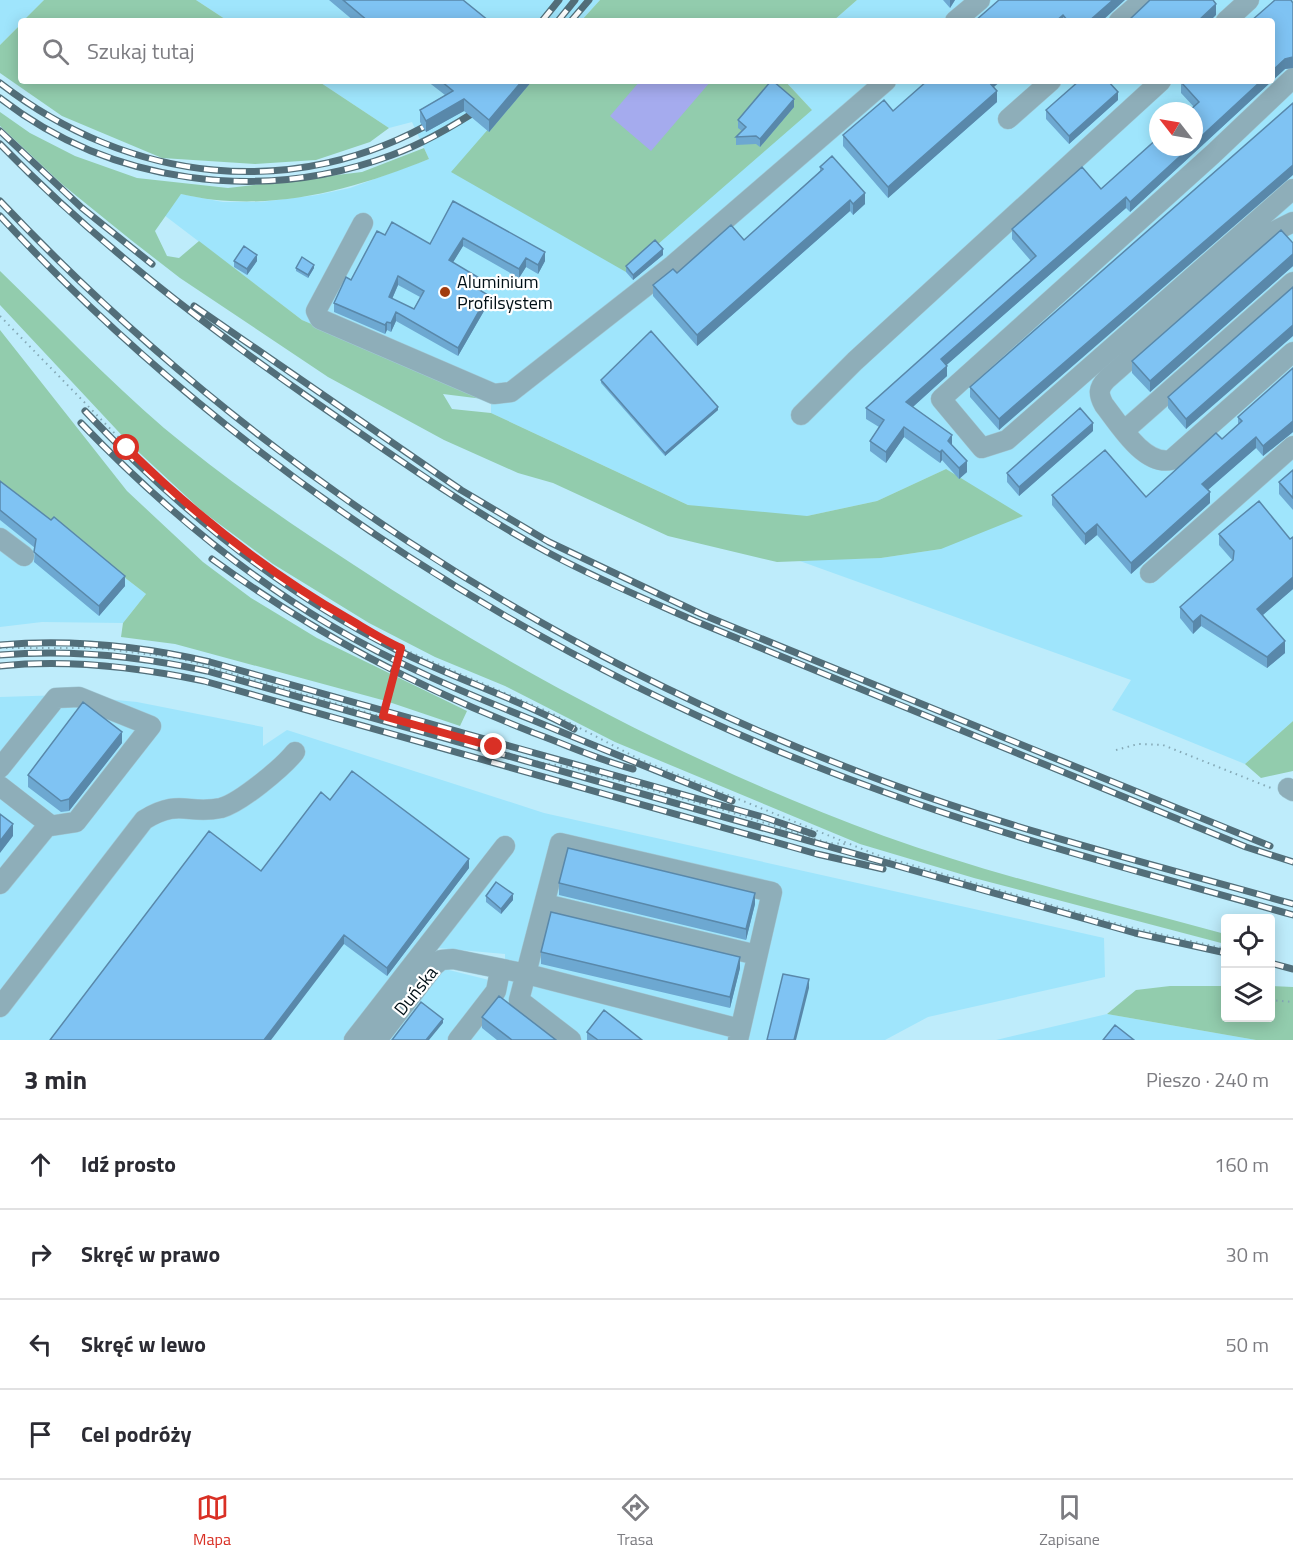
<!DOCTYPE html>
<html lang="pl">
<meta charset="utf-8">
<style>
:root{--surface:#fff;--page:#f2f2f3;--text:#2b2b33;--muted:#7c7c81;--line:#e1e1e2;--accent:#d93025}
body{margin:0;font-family:"Titillium Web",sans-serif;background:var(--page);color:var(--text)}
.controls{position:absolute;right:18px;bottom:18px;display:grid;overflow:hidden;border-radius:6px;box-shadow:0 3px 15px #0003}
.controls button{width:54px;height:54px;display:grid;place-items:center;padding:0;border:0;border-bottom:2px solid var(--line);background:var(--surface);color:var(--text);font:30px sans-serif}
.compass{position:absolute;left:1149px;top:102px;width:54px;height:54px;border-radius:50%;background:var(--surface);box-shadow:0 3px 15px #0003;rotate:301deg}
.stop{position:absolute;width:18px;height:18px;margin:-14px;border:4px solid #d93025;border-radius:50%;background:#fff}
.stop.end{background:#d93025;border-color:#fff;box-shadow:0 2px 6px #0008}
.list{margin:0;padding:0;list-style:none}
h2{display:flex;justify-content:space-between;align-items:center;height:78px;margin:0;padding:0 24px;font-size:26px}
h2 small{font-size:20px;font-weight:400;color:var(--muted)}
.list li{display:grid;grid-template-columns:39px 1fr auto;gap:18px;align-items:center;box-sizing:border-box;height:90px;padding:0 24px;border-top:2px solid var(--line)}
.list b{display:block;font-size:22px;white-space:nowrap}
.list em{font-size:20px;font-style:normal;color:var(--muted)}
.icon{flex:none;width:33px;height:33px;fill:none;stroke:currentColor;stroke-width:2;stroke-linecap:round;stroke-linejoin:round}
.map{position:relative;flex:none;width:1293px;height:1040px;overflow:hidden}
.search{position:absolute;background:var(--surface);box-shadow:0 3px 15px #0003;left:18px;right:18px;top:18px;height:66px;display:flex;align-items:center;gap:15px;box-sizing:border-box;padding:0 21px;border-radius:6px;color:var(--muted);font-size:22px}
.sheet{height:438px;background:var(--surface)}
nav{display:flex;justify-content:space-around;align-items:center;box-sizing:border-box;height:84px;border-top:2px solid var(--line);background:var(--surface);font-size:16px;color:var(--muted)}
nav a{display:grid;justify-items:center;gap:3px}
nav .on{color:var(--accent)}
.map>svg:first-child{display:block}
.built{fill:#9fe5fc;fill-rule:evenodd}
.green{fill:#92ccad}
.water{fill:#a5abee}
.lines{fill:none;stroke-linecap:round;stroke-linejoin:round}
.minor-casing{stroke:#a0c9d6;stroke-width:21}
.path{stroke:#85a9b6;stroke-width:2;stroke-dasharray:1.5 4.5;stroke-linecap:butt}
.minor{stroke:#8eaeb9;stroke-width:20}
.rail-casing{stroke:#526e79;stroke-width:7}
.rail{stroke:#fff;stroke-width:4.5;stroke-dasharray:14;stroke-linecap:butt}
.wall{fill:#6da8d1;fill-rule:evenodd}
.shaded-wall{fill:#5988aa}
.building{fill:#7fc3f3;stroke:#5988aa;stroke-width:1.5;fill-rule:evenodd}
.route{stroke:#d93025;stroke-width:8}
.poi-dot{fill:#a13c0f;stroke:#fff;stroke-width:2}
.labels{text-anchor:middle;stroke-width:4.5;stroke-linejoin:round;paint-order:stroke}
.poi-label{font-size:18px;fill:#000f16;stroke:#fff;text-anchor:start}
.street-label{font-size:18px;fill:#000f16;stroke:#fff}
</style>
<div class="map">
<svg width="1293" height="1040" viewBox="0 0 1293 1040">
<rect width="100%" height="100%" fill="#beecfb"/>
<!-- built -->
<path class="built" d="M0 0H44L0 45Z
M196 0H600L581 21H228Z
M857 0H1293V721L1245 764 1112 710 1131 680 797 560 881 558 941 549 946 469 877 501 807 516H755L688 505 491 413V400L302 320 164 215 181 194 223 202H261L317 195 350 188 429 159 412 122 389 128 318 81H530L812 110 785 81H1272V21H833ZM1158 111H1194V147H1158Z
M0 481 146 594 123 623 42 622 0 627Z
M65 695 137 702 263 727V746L287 730 544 813 1104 938 1105 977 928 1017 885 1040H386L441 968 505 984V954L437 948 364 1040H0V697Z
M1107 1014 1256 1040H996Z"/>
<!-- green -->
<path class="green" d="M44 0H196L228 21H23Z
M600 0H857L833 21H581Z
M21 24V81H318L389 128 370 142 316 160 255 164 162 158 62 116 0 73V45Z
M530 81H785L812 110 626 272 451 172Z
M0 112 30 133 75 156 137 178 228 188 362 172 424 148 429 159C350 191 266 214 181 194L155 231 167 256 179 258 199 241 302 320 491 400 443 394 452 409 491 413 688 505 807 516 877 501 946 469 1023 516 941 549 881 558 777 562 668 536 553 483 518 473 444 440 328 377 180 278 131 240 63 185 0 126Z
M0 271C54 323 107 379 164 428 224 478 289 523 354 565 520 675 697 767 884 836 995 876 1112 903 1225 934V944L974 878 860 844 615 742 505 686 435 657 369 623 273 564 202 511 130 444 0 305Z
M0 330 127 491 203 562 251 598 317 638 467 711 460 726 386 701 175 644 121 637 123 623 146 594 0 481Z
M1293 721V771L1261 778 1245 764Z
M1170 986H1225L1226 1017H1270L1271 986 1293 987V1040H1256L1107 1014 1136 990Z"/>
<!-- water -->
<path class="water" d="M640 81H711L651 151 610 116Z"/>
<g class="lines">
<!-- minor casing -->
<g class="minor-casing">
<path id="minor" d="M955 21 980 0
M1119 21 1143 0
M1226 21 1249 0
M1293 78 1213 154 941 399 982 448 1007 440 1293 189
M1008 119 1051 81
M1293 222 1275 231 1107 379C1098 388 1098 394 1104 405 1119 424 1144 466 1171 460L1293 352
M363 223 316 311 320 319 494 394 511 392 673 265 886 81
M801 415 855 361 1161 81
M1125 430 1293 282
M0 538 24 556
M1150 573 1293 446
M0 768 56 698 79 697 151 726 76 822 50 826 49 824
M0 786 49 824 0 884
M1288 788 1293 791
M545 904 757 955
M0 1007 144 820C180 798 187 815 221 808 240 803 282 768 295 752
M354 1040 505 846
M377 1040 434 966 441 960 453 959 527 974 740 1029
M458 1040 496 991 500 971
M571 1040 519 1000 560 843 772 892 738 1040"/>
</g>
<!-- path -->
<path class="path" d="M0 316 174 494 266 566 329 608 396 646 551 713 639 759 877 855 1125 926 1226 949
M0 648H98L178 658 539 762 574 768 723 810 829 843 845 844
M383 716 401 649
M1116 750 1138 744 1163 745 1271 788
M1270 1000 1293 1002"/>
<!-- minor -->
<use href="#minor" class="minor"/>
<!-- rail casing -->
<g class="rail-casing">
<path id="rail" d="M542 21 559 0
M558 21 575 0
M571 21 589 0
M0 83C129 183 295 203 438 119
M0 98C111 184 261 204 392 155 425 143 455 125 484 106
M0 131 82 208 152 264
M0 144C94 241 204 325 315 402 391 454 466 508 547 552 595 578 645 599 695 621L1246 847 1293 862
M0 201C246 460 549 657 883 781 1016 831 1156 865 1293 904
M0 216C241 474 552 673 884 792 1018 841 1156 876 1293 915
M194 306 461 490 549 542 701 614 1270 846
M85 411C175 506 277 590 395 649 453 678 516 698 574 729
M81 423C156 501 237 570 330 625 395 664 465 693 535 721 600 748 666 775 732 801
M212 559C317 635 415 686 534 733 567 745 599 760 633 769
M0 645C70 639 141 646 210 662L763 817 813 834
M0 655C70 649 139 656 207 671L1135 933 1226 953
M0 666C68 659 137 667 204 681L817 854 883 869
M1270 963 1293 969"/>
</g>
<!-- rail -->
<use href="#rail" class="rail"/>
</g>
<!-- wall -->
<path class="wall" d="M329 0H463L489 21H354Z
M943 0H955L950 8Z
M999 0 1102 21H975Z
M1293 3V68L1285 69 1130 212 1126 208 946 365 947 376 913 407 952 445 967 472 959 479 942 460 940 463 904 437 886 463 870 451V441L879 427 866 419V408L1031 261 1012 239V229L1101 189 1194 107 1181 93V82Z
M427 81H532L489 132 464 111 426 132 420 122V110L445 95Z
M994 87 997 102 888 198 843 146V135L893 111Z
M1118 100 1069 144 1046 119V110Z
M1293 103 999 430 970 397V387Z
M794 107 760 147 756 144 736 145V137L742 131 738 128V120Z
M820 167 865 204 853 215 850 211 697 346 653 296V285L744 240 820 171Z
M453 201 545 261 538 274 526 267 519 278 463 246 453 262 481 287 480 290 488 304 458 356 396 321 391 332 387 330 385 334 334 312V303L385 235 430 244ZM398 285 420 297 414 309 392 299Z
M1293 243V266L1150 392 1132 373V361Z
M663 255 633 280 626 272V266Z
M234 261H257L247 275 234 267Z
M296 268H314L308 278 296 271Z
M1293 287 1186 429 1168 408V397Z
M1293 368V432L1263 456 1256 448 1208 490 1210 503 1131 574 1097 535 1085 545 1052 505V495L1146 497 1222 439 1238 425V417Z
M601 380 718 410 665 456 601 383Z
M1093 431 1019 496 1007 482V473Z
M1293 470V510L1279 494V482Z
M0 481 125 586 99 616 34 562 35 548 0 520Z
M1219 534 1293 589 1263 615 1285 653 1267 668 1201 626 1193 634 1180 618V607L1233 561 1219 545Z
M122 743 69 811 61 812 28 787V775Z
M330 800 469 868 387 976 344 944 261 871Z
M559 883 755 904 746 940 559 895Z
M486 896 513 900 501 914 486 902Z
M541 952 740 968 730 1008 541 964Z
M482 1017 556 1040H497L482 1028Z
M587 1032 642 1040H587Z"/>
<!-- shaded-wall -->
<path class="shaded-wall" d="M950 0H955L950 8Z
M1113 0H1125L1102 21H1089Z
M1216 4V15L1210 21H1198Z
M1063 15V21H1056Z
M1293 57V68L1285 69 1130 212V202L1190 147H1194V143L1261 81H1272V71L1285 59Z
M522 81H532L489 132V120Z
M988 81H1001L988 92Z
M997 91V102L888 198V187Z
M1118 92V100L1069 144V136Z
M464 99V111L426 132V121Z
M794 99V107L760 147V139Z
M1293 165V175L999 430V419Z
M865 193V204L853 215V204Z
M1126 197V208L941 370V359Z
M850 200V211L697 346V335Z
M463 238V246L449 269V260Z
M663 249V255L633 280V275Z
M545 252V261L538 274V265Z
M1293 254V266L1150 392V381Z
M257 255V261L247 275V269Z
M526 258V267L519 278V269Z
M314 265V268L308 278V275Z
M398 276V285L389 306V297Z
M481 279V287L476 297V288Z
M488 295V304L458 356V348Z
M396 312V321L391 332V323Z
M387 322V330L385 334V325Z
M1293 325V336L1186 429V419Z
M947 366V376L906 413V402Z
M718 407V410L665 456V453Z
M1293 421V432L1263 456V446Z
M1093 423V431L1019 496V487Z
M904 427V437L886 463V452Z
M952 435V445L948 441Z
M1256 437V448L1202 495V484Z
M942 450V460L940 463V452Z
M967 461V472L959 479V468Z
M1210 492V503L1131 574V563Z
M1097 524V535L1085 545V534Z
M125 576V586L99 616V606Z
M1293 577V589L1257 620V609Z
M1201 615V626L1193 634V622Z
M1285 641V653L1267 668V657Z
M122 732V743L69 811V799Z
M13 824V836L0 853V841Z
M469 859V868L387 976V968Z
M755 893V904L746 940V929Z
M513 894V900L501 914V909Z
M344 935V944L271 1040H264Z
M740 957V968L730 1008V997Z
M809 979V988L796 1040H794Z
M443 1019V1023L429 1040H426Z"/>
<!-- building -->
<path class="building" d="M343 0H463L489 21H368Z
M999 0H1113L1089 21H1068L1063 15 1056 21H975Z
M1150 0H1213L1216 4 1198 21H1128Z
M1275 0H1291L1293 3V57L1285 59 1272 71V21H1251Z
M441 81H522L489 120 464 99 426 121 420 110 453 91Z
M771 81H773L794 99 760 139 756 136 736 137 746 127 738 120Z
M927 81H988L997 91 888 187 843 135 884 100 893 111Z
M1079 81H1108L1118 92 1069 136 1046 110Z
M1183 81H1261L1194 143V111H1189L1199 102 1181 82Z
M1293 103V165L999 419 970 387Z
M1158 138V147H1190L1130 202 1126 197 941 359 947 366 906 402 952 435 948 441 967 461 959 468 942 450 940 452 904 427 886 452 870 441 884 420 866 408 1036 256 1012 229 1082 167 1101 189Z
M832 156 865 193 853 204 850 200 697 335 653 285 673 269 677 273 731 225 744 240 823 169 820 167Z
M453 201 545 252 538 265 526 258 519 269 463 238 449 260 481 279 476 288 488 295 458 348 396 312 391 323 387 322 385 325 334 303 346 277 351 280 377 231 385 235 392 222 430 244ZM398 276 424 291 414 309 389 297Z
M1281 230 1293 243V254L1150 381 1132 361Z
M655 240 663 249 633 275 626 266Z
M244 246 257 255 247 269 234 261Z
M302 257 314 265 308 275 296 268Z
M1293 287V325L1186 419 1168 397Z
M651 331 718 407 665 453 601 380Z
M1293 368V421L1263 446 1256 437 1202 484 1210 492 1131 563 1097 524 1085 534 1052 495 1105 450 1146 497 1216 433 1222 439 1242 421 1238 417Z
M1080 408 1093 423 1019 487 1007 473Z
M1293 470V498L1279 482Z
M0 481 51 520 54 517 125 576 99 606 34 552 36 539 0 510Z
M1259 501 1290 539 1293 537V577L1257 609 1285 641 1267 657 1201 615 1193 622 1180 607 1233 560 1234 551 1219 534Z
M83 702 122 732 69 799 61 801 28 775Z
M352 771 469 859 387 968 344 935 264 1040H50L209 831 261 871 321 792 330 800Z
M0 814 13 824 0 841Z
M568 848 755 893 746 929 559 883Z
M496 882 513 894 501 909 486 896Z
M551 912 740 957 730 997 541 952Z
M783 974 809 979 794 1040H767Z
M499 996 556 1040H512L482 1017Z
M421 1002 443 1019 426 1040H392Z
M604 1010 642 1040H598L587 1032Z
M1115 1025 1134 1040H1103Z"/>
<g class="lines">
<!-- route -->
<path class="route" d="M127 448C194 514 267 572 349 619 366 629 383 640 401 648L383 716 494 747"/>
</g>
<!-- markers -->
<circle class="poi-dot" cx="445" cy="292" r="6"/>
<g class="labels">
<!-- poi labels -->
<g class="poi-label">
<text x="457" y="288">Aluminium<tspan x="457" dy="21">Profilsystem</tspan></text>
</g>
<!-- street labels -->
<g class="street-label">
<text transform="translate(416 991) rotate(-51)" y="6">Duńska</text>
</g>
</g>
</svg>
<div class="controls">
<button><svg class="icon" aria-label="locate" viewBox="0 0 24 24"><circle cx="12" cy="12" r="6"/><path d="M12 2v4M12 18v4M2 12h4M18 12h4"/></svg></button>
<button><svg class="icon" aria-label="layers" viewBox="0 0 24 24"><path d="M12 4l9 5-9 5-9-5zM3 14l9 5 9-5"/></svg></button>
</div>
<svg class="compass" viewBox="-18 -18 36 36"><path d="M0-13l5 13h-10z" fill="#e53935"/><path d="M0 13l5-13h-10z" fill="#7c7c81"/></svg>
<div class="stop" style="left:127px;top:448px"></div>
<div class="stop end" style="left:494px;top:747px"></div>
<div class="search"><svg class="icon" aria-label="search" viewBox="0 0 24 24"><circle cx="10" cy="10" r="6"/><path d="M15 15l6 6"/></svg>Szukaj tutaj</div>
</div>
<section class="sheet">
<h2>3 min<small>Pieszo · 240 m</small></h2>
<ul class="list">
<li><svg class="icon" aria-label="ahead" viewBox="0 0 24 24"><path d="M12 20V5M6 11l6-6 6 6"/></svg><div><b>Idź prosto</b></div><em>160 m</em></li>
<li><svg class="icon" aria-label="right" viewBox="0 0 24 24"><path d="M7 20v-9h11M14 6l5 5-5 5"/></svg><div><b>Skręć w prawo</b></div><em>30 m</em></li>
<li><svg class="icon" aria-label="left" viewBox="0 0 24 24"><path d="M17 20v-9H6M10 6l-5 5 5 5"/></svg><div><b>Skręć w lewo</b></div><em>50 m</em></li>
<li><svg class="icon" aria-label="arrive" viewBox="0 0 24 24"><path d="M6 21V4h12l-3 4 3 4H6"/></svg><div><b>Cel podróży</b></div></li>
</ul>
</section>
<nav>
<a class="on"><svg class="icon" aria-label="map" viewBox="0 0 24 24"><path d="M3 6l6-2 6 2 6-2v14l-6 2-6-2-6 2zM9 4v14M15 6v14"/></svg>Mapa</a>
<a><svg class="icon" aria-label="directions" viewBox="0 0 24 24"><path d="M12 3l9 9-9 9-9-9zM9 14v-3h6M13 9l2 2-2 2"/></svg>Trasa</a>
<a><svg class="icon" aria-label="saved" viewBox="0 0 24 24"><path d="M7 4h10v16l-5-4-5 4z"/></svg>Zapisane</a>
</nav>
